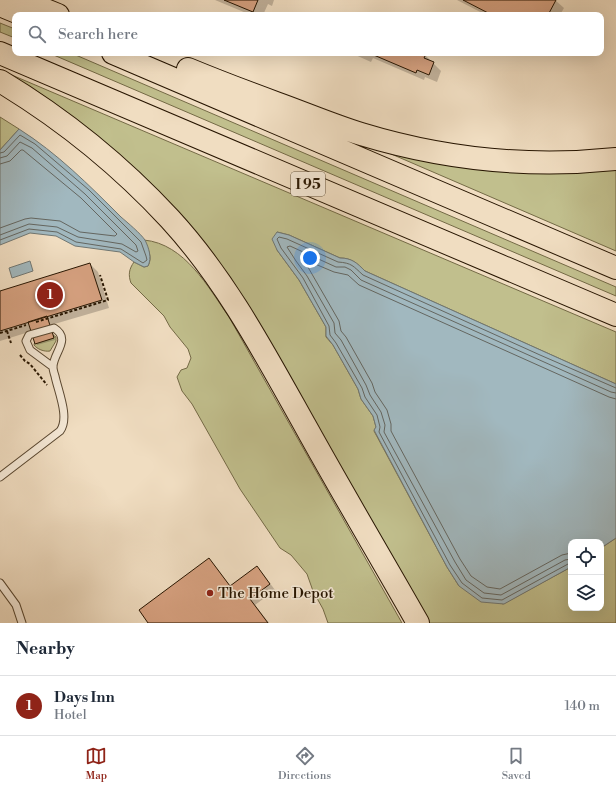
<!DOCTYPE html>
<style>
:root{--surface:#fff;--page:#f6f6f7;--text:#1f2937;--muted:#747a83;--line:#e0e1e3;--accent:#8f2418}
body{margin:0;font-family:"Libre Bodoni",serif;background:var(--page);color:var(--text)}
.controls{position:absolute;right:12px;bottom:12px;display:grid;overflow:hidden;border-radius:8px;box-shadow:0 4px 16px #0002}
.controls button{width:36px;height:36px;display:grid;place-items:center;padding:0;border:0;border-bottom:1px solid var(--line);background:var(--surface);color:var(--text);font:20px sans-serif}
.you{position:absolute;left:310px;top:258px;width:14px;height:14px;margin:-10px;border:3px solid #fff;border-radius:50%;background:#1a73e8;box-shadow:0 0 0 6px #1a73e833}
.badge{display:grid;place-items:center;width:26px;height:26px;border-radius:50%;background:var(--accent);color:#fff;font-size:13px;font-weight:700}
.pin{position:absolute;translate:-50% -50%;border:2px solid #fff;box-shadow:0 1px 4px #0006}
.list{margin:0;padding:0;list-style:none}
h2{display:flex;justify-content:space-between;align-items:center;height:52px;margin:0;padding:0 16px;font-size:17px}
h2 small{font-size:13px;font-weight:400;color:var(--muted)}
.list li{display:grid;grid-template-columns:26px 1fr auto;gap:12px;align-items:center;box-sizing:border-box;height:60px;padding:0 16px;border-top:1px solid var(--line)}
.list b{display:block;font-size:15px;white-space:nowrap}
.list p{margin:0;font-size:13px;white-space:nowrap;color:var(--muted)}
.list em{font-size:13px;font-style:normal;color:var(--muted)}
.icon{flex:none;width:22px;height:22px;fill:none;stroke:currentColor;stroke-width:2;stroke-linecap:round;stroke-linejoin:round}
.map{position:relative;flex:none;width:616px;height:623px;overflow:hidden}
.search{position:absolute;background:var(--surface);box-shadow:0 4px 16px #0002;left:12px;right:12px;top:12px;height:44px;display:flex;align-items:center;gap:10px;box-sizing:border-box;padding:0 14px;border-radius:8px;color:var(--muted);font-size:15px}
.sheet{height:112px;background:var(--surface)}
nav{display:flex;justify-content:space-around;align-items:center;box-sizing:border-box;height:56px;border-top:1px solid var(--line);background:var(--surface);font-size:11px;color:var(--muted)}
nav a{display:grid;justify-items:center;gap:2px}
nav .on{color:var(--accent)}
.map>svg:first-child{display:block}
.green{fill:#c1bf8d;stroke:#746a46}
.water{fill:#a1b8bf;stroke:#707773}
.shadow{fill:#0003}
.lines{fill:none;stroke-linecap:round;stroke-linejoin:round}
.shore{stroke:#646660;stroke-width:1}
.building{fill:#d6a180;stroke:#271500}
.service-casing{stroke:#594730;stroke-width:9}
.motorway-casing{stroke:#271500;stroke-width:24}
.path{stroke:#271500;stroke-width:2;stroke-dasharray:3 2;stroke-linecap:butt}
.service{stroke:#f5e9d7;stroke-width:7}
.motorway{stroke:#f0ddc1;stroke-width:22}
.poi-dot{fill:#8f2418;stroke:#f5e9d7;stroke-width:1.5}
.labels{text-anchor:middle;stroke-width:3;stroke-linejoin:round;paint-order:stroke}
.shield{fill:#f5e9d7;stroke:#655540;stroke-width:1}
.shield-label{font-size:14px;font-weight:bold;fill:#271500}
.poi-label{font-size:15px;fill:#271500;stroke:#f5e9d7;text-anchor:start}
</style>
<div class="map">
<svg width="616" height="623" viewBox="0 0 616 623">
<rect width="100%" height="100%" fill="#f0ddc1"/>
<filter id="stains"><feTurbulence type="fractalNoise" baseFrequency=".005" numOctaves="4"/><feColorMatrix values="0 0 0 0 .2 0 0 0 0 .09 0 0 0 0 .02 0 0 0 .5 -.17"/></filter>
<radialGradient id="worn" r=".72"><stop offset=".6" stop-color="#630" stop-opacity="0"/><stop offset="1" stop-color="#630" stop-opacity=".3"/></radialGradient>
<!-- green -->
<path class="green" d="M0 23 15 29V38L0 32Z
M49 53H71L616 287V296Z
M0 70 616 332V384L365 271C357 263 351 258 340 258L289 235 277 232V250L299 280 326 327V337L333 345 358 389 361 399 373 416 376 427 374 431 447 567 459 586 503 604 571 567V608H601V548L616 538V623H424L196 241 0 76Z
M0 117 19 129 0 150Z
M382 150 616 163V251Z
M144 240C185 244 208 287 229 317L402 623H328L323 609 313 591 307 574 291 555 280 548 240 489 192 404 182 391 177 377 181 370 187 368 191 358 188 349 170 327 164 316 131 283C128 275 129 269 134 262L144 267 148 266C153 257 148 249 144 240Z
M53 335 56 337V341L50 351C44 352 37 349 34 345L35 341Z"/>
<!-- water -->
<path class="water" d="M19 129C57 153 89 185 121 217 128 223 140 233 145 240 149 248 152 258 148 266L144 267 134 262 120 252 75 246 56 236 30 233 0 245V150Z
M277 232 289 235 340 258C352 258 357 263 365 271L616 384V538L601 548V542H571V567L504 604 481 602 459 586 447 567 374 430 376 427 373 416 361 399 358 389 333 345 326 336V327L299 280 277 250 272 239Z
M30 261 33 271 12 278 9 268Z"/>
<!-- shadow -->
<path class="shadow" d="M215 0H274L272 6 268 4 263 15H251Z
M457 0H555L564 8 560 15H486Z
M351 53H422L425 55 441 71 437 82 425 77 424 80 373 58 371 62Z
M90 264 98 272 109 308 51 325 55 340 37 345 32 331 0 341V292Z
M209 559 231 587 257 568 263 574 275 590 255 605 269 623H150Z"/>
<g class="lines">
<!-- shore -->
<path class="shore" d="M0 153 4 152 20 135 35 144 89 190 141 242 146 256 147 260 143 263 121 249 76 242 57 232 29 229 0 240
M0 158 7 156 20 142 32 148 85 194 136 245 138 251 136 252 122 244 78 237 57 227 29 224 0 235
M0 164 10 161 21 150H23L81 198 117 234 115 236 80 232 60 221 31 218 25 219 0 228
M571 553 562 555 500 589 487 587 471 576 460 559 399 446 391 431V424L387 410 375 392 372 383 346 337 341 331 339 321 305 262 308 261 334 272 348 275 359 285 609 397 616 399
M571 559 565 560 501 595 484 593 466 580 455 562 384 432 385 425 381 412 370 395 366 385 341 340 335 333 334 323 307 276 296 261 287 247 290 246 336 267H345L351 270 361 280 611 392 616 393
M571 564H568L502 600 482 598 462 583 450 565 379 432 380 427 377 415 365 397 362 388 336 343 330 335 329 326 303 278 281 248 277 239 279 237 287 239 338 262C352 263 353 266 363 275L540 355 616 388"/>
</g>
<!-- building -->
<path class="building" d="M224 0H258L253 12Z
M463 0H556L548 15H492Z
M369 53H424L426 54 424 58 434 62 429 75 417 70 416 73Z
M90 263 102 300 0 331V291Z
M47 316 54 338 35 344 28 322Z
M209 558 230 586 257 566 270 584 250 599 268 623H148L139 610Z"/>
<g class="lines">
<!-- service casing -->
<g class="service-casing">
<path id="service" d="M0 477 60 431C70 418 58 391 55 376 54 373 53 370 53 367 53 353 72 339 54 328L29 335 26 341 30 350 53 367
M0 583 16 605 22 623"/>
</g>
<!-- motorway casing -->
<g class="motorway-casing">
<path id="motorway" d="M21 0 58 15
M0 5 24 15
M0 53 616 315
M113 53 616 268
M188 69C217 81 246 92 276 103 304 113 332 125 361 134 443 159 530 168 616 159
M0 81C63 119 120 165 170 219 227 281 266 356 307 429 343 494 381 558 418 623"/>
</g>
<!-- path -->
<path class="path" d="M36 322 108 300 100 275
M7 331 11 343
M0 333 26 325
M20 355 25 361 30 364 47 385"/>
<!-- service -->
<use href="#service" class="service"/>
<!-- motorway -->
<use href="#motorway" class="motorway"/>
</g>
<!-- markers -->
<circle class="poi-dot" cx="210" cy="593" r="4"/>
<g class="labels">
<!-- shield labels -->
<rect class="shield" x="291" y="172" width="34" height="24" rx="3"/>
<g class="shield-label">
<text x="308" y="189">I 95</text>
</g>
<!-- poi labels -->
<g class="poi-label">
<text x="218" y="598">The Home Depot</text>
</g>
</g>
<rect width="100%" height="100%" filter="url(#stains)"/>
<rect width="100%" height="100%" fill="url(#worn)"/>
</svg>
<div class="controls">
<button><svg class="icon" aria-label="locate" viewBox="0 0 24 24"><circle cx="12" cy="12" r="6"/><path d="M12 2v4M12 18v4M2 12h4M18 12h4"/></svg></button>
<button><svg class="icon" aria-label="layers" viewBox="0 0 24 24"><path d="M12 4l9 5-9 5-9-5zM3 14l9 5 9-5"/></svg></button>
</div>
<div class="you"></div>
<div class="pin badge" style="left:50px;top:295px">1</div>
<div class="search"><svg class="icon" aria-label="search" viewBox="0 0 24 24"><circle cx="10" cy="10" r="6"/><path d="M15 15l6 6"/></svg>Search here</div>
</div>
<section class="sheet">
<h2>Nearby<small></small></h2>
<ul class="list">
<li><span class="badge">1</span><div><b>Days Inn</b><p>Hotel</p></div><em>140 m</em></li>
</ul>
</section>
<nav>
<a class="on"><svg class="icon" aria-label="map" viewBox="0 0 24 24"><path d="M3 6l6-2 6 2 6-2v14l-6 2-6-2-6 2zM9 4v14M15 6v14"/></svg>Map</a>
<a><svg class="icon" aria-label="directions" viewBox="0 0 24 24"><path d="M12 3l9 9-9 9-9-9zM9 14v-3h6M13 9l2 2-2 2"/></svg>Directions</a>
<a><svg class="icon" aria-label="saved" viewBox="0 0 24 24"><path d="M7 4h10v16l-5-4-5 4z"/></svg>Saved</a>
</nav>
